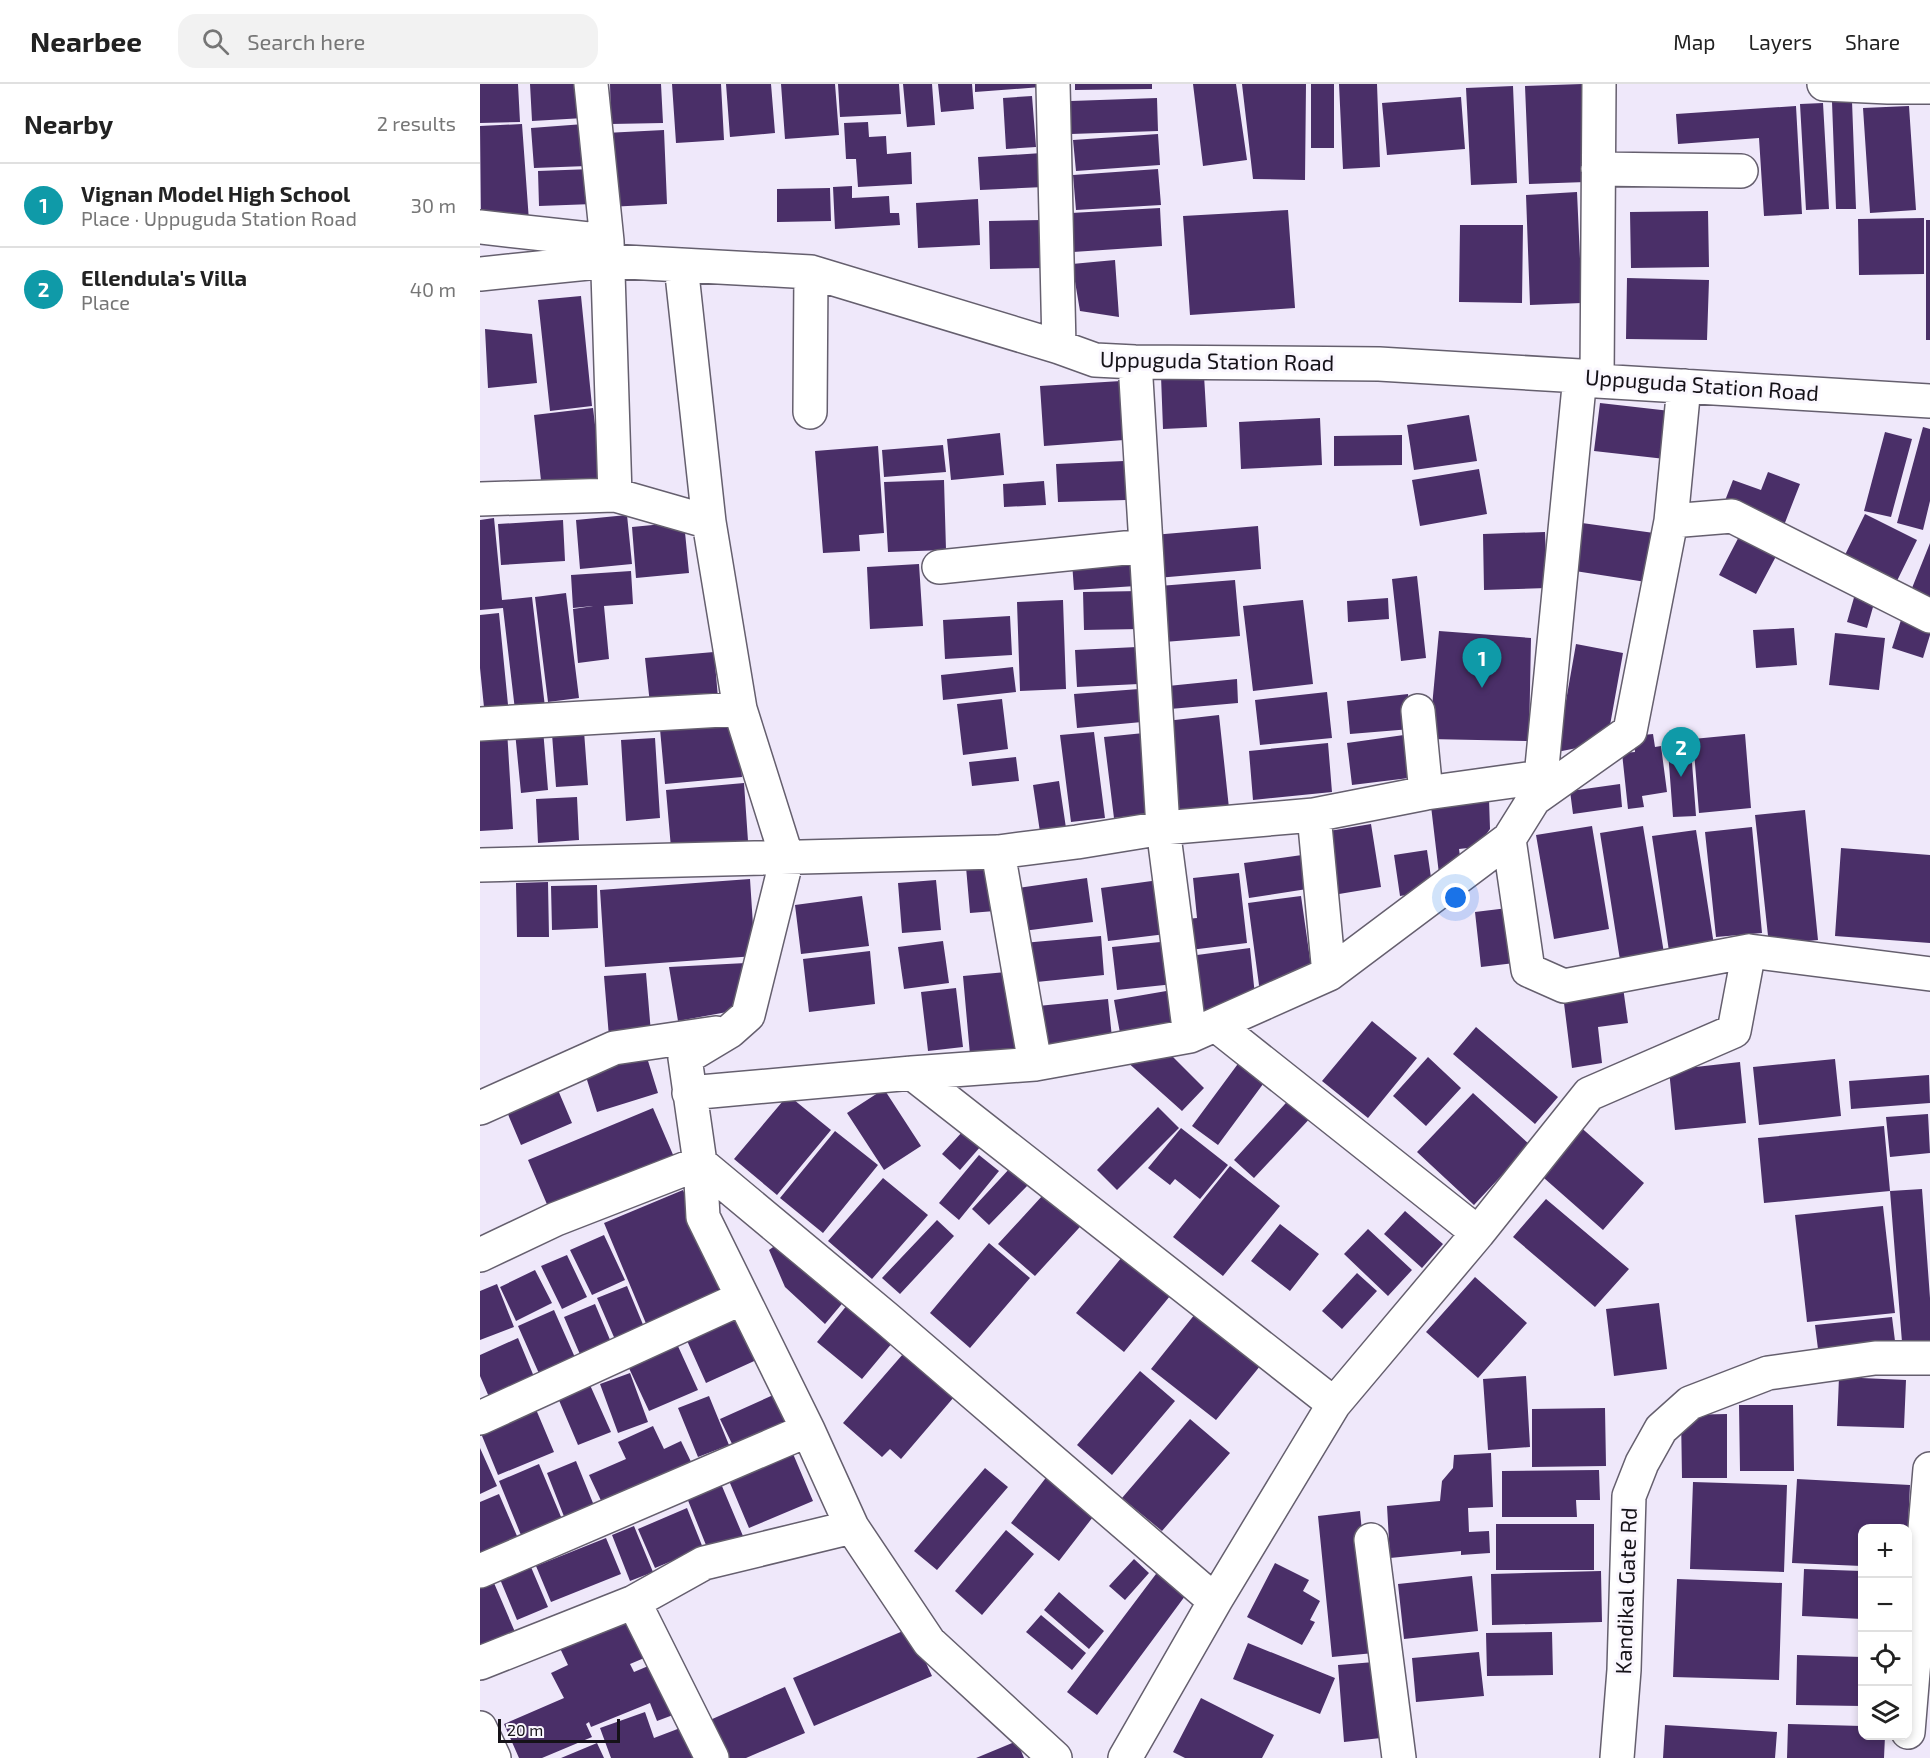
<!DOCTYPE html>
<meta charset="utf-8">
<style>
:root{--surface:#fff;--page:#f2f2f2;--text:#222;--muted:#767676;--line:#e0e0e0;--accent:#96741c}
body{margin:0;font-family:"Exo 2",sans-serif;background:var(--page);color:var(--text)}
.controls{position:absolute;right:18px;bottom:18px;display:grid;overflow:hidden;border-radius:12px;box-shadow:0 3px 9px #0003}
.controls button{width:54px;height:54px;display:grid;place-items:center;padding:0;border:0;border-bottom:2px solid var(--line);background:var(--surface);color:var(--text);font:30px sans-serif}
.scale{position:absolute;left:18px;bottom:15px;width:122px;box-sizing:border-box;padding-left:6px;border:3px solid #151218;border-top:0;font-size:16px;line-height:21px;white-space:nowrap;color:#151218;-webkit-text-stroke:4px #faf7fe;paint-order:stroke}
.you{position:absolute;left:976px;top:814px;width:21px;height:21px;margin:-15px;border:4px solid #fff;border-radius:50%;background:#1a73e8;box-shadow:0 0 0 9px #1a73e833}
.badge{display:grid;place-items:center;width:39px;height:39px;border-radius:50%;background:var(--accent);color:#fff;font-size:20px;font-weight:700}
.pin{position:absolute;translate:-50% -50px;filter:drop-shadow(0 2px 3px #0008)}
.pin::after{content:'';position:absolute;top:32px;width:21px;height:18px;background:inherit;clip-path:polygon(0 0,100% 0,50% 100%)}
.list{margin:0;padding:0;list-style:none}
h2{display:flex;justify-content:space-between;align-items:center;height:78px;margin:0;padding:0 24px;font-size:26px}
h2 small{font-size:20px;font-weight:400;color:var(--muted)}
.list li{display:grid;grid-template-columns:39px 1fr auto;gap:18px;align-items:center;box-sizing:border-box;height:84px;padding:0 24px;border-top:2px solid var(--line)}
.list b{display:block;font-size:22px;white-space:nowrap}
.list p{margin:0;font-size:20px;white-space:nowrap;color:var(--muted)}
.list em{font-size:20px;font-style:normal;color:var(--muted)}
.icon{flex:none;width:33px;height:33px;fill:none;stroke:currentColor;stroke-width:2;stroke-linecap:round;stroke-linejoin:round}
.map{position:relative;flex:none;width:1450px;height:1674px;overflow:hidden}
header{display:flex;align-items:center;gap:36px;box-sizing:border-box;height:84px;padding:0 30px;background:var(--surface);border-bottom:2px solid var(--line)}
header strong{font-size:28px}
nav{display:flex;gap:33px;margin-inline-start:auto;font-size:21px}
.search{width:420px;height:54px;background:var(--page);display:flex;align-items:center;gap:15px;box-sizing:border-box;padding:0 21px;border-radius:18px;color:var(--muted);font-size:22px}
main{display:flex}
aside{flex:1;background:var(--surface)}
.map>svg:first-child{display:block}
.building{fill:#4a2f68}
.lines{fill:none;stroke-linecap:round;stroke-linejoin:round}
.minor-casing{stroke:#655f6e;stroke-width:36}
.minor{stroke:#fff;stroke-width:33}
.labels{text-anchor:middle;stroke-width:6;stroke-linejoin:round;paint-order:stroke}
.street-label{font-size:22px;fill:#151218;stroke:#faf7fe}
</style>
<header>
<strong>Nearbee</strong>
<div class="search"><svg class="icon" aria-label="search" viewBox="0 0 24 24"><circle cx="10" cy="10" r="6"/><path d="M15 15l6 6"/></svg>Search here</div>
<nav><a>Map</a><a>Layers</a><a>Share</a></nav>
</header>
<main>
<aside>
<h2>Nearby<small>2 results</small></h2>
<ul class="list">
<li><span class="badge" style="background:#0f9aa8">1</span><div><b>Vignan Model High School</b><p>Place · Uppuguda Station Road</p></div><em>30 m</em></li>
<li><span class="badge" style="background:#0f9aa8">2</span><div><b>Ellendula's Villa</b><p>Place</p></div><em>40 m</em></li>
</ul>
</aside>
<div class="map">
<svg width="1450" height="1674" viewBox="0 0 1450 1674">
<rect width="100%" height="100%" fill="#efe8fa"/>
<!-- building -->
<path class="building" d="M0 0H38L40 38 0 39Z
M50 0H102L104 34 52 37Z
M130 0H181L183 39 131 40Z
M192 0H241L244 56 196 59Z
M246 0H291L295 49 250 53Z
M301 0H355L359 51 305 55Z
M358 0H419L421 30 360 33Z
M423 0H452L455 41 427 43Z
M458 0H492L494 25 461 28Z
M495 0H561V3L495 8Z
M595 0H672V5L595 6Z
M713 0H756L767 76 723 82Z
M762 0H826L825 96 773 95Z
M831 0H854V64H831Z
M859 0H897L900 83 863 85Z
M1102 0 1106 98 1049 100 1045 2Z
M1033 2 1037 99 991 101 986 4Z
M552 12 556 63 526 65 523 14Z
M981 13 985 65 907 71 902 19Z
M677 14 678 47 591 50V17Z
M1372 17 1376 125H1356L1352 18Z
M1343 19 1349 125 1326 126 1320 20Z
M1316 22 1322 130 1284 132 1279 54 1198 60 1196 30Z
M1429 22 1436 126 1390 129 1383 24Z
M388 38 389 53 406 52 407 70 431 68 432 100 378 103 376 75H366L364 39Z
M42 40 49 137 1 140 0 42Z
M104 40 107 82 54 84 51 44Z
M184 46 187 120 128 123 125 49Z
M678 50 680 81 596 87 593 56Z
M562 69 564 103 500 106 498 73Z
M112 85 113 120 59 122 58 87Z
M678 85 681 121 596 126 593 91Z
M372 102V114L409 112 410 129H419L420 141 355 145 353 103Z
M350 104 351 137 297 138V105Z
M1097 108 1102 219 1050 221 1046 111Z
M498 115 500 161 438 164 436 119Z
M680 124 682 162 593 168 591 129Z
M808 126 815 224 710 231 703 132Z
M1228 127 1229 183 1151 184 1150 128Z
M1444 134V190L1379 191 1378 135Z
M562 136 563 184 510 185 509 137Z
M1446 136H1450V256H1446Z
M980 141H1043L1042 219 979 218Z
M635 176 639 233 600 227 592 180Z
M1147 194 1229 196 1227 256 1146 255Z
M101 212 112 322 70 327 58 216Z
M5 245 52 250 57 299 8 304Z
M724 291 727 343 683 345 681 292Z
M641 297 644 356 564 362 560 302Z
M1120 319 1199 328 1194 376 1114 367Z
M113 324 122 399 62 406 54 331Z
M989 331 997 377 934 386 927 341Z
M840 334 842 381 761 385 759 338Z
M1443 343 1450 345V417L1443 446 1417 439Z
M1405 348 1432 355 1411 433 1384 427Z
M520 349 524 391 471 396 467 355Z
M922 351V381L854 382V352Z
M463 361 466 388 404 393 402 366Z
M398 362 404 449 379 451 380 467 343 469 335 367Z
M644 377 646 416 578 418 576 380Z
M999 385 1007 430 940 442 932 396Z
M1288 388 1320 400 1301 449 1241 427 1253 396 1281 406Z
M464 396 466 466 408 468 404 398Z
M564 397 566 421 524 423 523 400Z
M1385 430 1437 456 1414 503 1362 477Z
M147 431 152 480 100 485 96 436Z
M14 434 22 516 52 513 65 623 35 626 23 524 0 526V436Z
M83 436 85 477 21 481 18 440Z
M204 438 209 489 156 494 152 443Z
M1102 439 1174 449 1166 498 1095 487Z
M1265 441 1302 461 1276 510 1239 491Z
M778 442 781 485 677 494 673 451Z
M1065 448 1067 504 1004 506 1003 450Z
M1450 459V529L1426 519Z
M654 474 656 502 594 506 592 478Z
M439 480 443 542 390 545 387 483Z
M151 487 153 520 124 522 129 575 98 579 93 525 113 522 93 524 91 491Z
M937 492 946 574 921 577 912 495Z
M755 496 760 552 684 558 679 502Z
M1377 503 1397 509 1387 544 1367 538Z
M660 507V545L604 546 603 508Z
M86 509 99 614 68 618 55 513Z
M908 514 909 535 868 538 867 517Z
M583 516 586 605 540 607 537 518Z
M823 516 833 600 773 607 763 522Z
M19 529 29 631 5 633 0 584V531Z
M530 532 532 571 465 575 463 536Z
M1421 536 1450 545V551L1443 574 1412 564Z
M1314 544 1317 581 1276 584 1273 546Z
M959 547 1051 554 1049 657 949 655Z
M1355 549 1405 554 1399 606 1349 601Z
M1096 560 1143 569 1127 658 1077 668Z
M657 563 659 600 597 603 595 566Z
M234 568 238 614 170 620 165 574Z
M533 583 536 608 463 616 461 591Z
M757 595 758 619 690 625 688 602Z
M659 605 662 638 597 644 594 610Z
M847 608 852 654 780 661 775 616Z
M928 610 931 645 870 650 867 617Z
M522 615 528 665 483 671 477 620Z
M739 631 749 724 696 729 686 637Z
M258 638 262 693 185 700 180 645Z
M63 645 68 706 41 709 35 648Z
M27 646 33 745 0 747V648Z
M104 647 108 701 76 703 72 650Z
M614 648 625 734 591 738 580 651Z
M664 649 673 729 634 734 624 653Z
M931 650 937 693 872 701 867 659Z
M1173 650 1175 663 1181 662 1187 708 1162 712 1164 723 1148 725 1142 669 1155 668 1153 652Z
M1265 650 1271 724 1219 729 1213 655Z
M1210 652 1216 732 1193 733 1187 654Z
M175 654 180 734 146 737 141 656Z
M848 659 852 708 773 716 769 667Z
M536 673 539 697 492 702 489 678Z
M579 697 586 744 560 748 553 701Z
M264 699 268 757 191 764 186 706Z
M1140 700 1142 723 1093 730 1090 707Z
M97 713 99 756 58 759 56 715Z
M1009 715 1010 745 997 763 979 765 982 787 959 790 951 722Z
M1325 726 1338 856 1289 861 1275 731Z
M891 740 901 803 853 811 843 748Z
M1112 742 1129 845 1074 855 1056 751Z
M1163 742 1184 869 1140 876 1120 749Z
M1272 743 1282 849 1236 853 1225 748Z
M1216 746 1234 861 1189 867 1172 752Z
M1361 764 1450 771V859L1355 852Z
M947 766 953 807 920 812 914 771Z
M822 771 827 805 769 814 764 779Z
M512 781 515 827 490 829 486 783Z
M759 789 767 859 710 866 706 835 717 834 713 794Z
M607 794 613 838 543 847 538 804Z
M270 795 275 872 125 883 120 806Z
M456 796 461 846 422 849 418 799Z
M679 796 686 850 628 857 621 804Z
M68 798 69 853H37L36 799Z
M117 801 118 844 72 846 71 802Z
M382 812 389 862 321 870 315 821Z
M821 812 832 889 781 916 768 819Z
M1036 823 1043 878 1001 883 995 828Z
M621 852 624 891 547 899 543 859Z
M463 857 469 899 424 905 418 863Z
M690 857 694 900 637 906 632 863Z
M770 864 776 921 725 937 717 871Z
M390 867 395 920 329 928 323 875Z
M266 879 269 924 198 937 189 883Z
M537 887 545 976 491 982 483 892Z
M166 889 171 949 129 953 124 892Z
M1143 903 1148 939 1118 943 1122 979 1092 984 1083 911Z
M476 904 483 963 448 967 441 908Z
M698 905 705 949 642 960 634 916Z
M628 915 633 963 563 970 558 922Z
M892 937 937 974 888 1034 842 997Z
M996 943 1078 1013 1055 1040 973 970Z
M680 960 724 1004 702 1027 645 976Z
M164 964 178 1009 117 1028 103 983Z
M948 973 981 1004 946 1042 913 1012Z
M1355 975 1361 1032 1279 1041 1273 983Z
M760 977 786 996 738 1061 712 1042Z
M1260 978 1266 1039 1195 1046 1189 986Z
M1449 991 1450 1019 1371 1025 1369 997Z
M75 999 92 1039 41 1061 24 1021Z
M404 1005 441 1062 404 1086 367 1029Z
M993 1009 1050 1061 994 1121 937 1068Z
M814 1010 835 1029 774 1094 754 1076Z
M308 1011 351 1046 297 1111 254 1075Z
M678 1023 699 1044 637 1106 617 1086Z
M173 1024 197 1080 72 1132 48 1076Z
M1448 1030 1450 1069 1410 1073 1406 1033Z
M1097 1040 1164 1099 1123 1146 1056 1087Z
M1404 1042 1410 1107 1284 1119 1278 1054Z
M701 1044 748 1081 720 1115 695 1095 690 1101 668 1084Z
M355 1047 398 1081 343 1149 300 1114Z
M483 1047 501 1062 480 1086 462 1070Z
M499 1071 519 1087 479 1136 459 1119Z
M750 1082 800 1122 743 1192 693 1153Z
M531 1083 549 1100 509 1141 492 1125Z
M403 1094 448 1131 392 1195 348 1157Z
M1442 1105 1450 1214V1256L1422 1258 1410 1107Z
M203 1106 249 1216 170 1249 124 1139Z
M563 1111 609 1133 555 1192 518 1160Z
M1066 1115 1149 1185 1115 1223 1033 1153Z
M1403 1122 1415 1229 1327 1238 1315 1131Z
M925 1127 963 1160 942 1184 904 1150Z
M457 1136 474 1152 420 1210 402 1194Z
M800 1140 839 1170 810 1207 771 1177Z
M888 1145 932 1186 908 1212 864 1170Z
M124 1151 145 1196 112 1211 90 1166Z
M300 1158 366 1215 345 1240 305 1203 289 1166Z
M509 1159 550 1194 490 1264 450 1229Z
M87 1171 107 1213 82 1225 61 1182Z
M642 1173 690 1212 644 1268 596 1229Z
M55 1186 72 1219 36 1237 20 1203Z
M877 1189 897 1207 862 1245 842 1227Z
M995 1193 1047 1239 998 1294 946 1248Z
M17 1200 34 1243 0 1256V1207Z
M147 1202 169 1255 140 1267 117 1214Z
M1179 1219 1187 1285 1134 1292 1126 1225Z
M115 1220 136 1270 105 1282 84 1233Z
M368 1220 413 1258 382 1295 337 1258Z
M261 1224 283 1273 226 1299 204 1250Z
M719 1225 785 1276 736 1336 671 1285Z
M74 1226 97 1278 61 1294 38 1242Z
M1412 1233 1416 1265 1339 1273 1335 1241Z
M38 1254 57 1300 12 1320 0 1292V1271Z
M197 1260 218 1306 169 1327 148 1282Z
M423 1270 474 1313 421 1375 410 1365 402 1373 363 1339Z
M660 1287 695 1317 632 1391 597 1361Z
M150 1289 168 1338 138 1349 120 1300Z
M1046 1292 1050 1363 1008 1366 1003 1295Z
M1359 1293 1426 1296 1424 1344 1357 1342Z
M110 1301 131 1348 98 1361 78 1314Z
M300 1308 314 1339 255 1366 240 1335Z
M229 1312 249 1361 218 1373 198 1324Z
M1259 1321H1313L1314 1387H1260Z
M55 1323 74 1368 18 1391 0 1347Z
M1125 1324 1126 1382 1052 1383V1325Z
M1247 1330V1394H1202L1201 1331Z
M710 1335 750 1369 682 1447 642 1414Z
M173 1342 184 1365 201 1357 214 1384 125 1425 109 1391 146 1375 138 1358Z
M0 1364 17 1402 0 1410Z
M311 1365 333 1417 269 1444 247 1392Z
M1011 1369 1013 1423 988 1424 989 1448 1009 1447 1010 1469 981 1471V1467L910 1474 907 1422 960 1417 962 1397 973 1384 974 1371Z
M96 1377 115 1424 85 1435 67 1389Z
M59 1380 84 1440 43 1456 19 1397Z
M505 1384 528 1403 457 1486 434 1467Z
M1119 1386 1120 1416H1096L1097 1433H1022V1387Z
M568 1391 616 1429 579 1477 531 1439Z
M239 1395 263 1452 228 1466 205 1409Z
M1317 1395 1430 1401 1428 1444H1382V1482L1312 1479Z
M1213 1398 1307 1401 1304 1488 1210 1485Z
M19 1410 40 1459 0 1476V1418Z
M207 1424 223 1464 175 1484 158 1445Z
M880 1427 894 1569 852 1573 838 1432Z
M1016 1440H1114V1486H1016Z
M154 1442 173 1488 150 1497 132 1451Z
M526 1446 554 1470 502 1531 475 1507Z
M126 1454 141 1490 71 1518 56 1482Z
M654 1475 669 1489 645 1516 629 1502Z
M48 1476 68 1523 37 1536 17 1488Z
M795 1479 829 1496 823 1507 840 1517 830 1536 835 1538 822 1561 767 1533Z
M1324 1485 1382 1487V1535L1322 1532Z
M679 1486 708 1508 617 1631 587 1608Z
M1121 1487 1122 1538 1012 1541 1011 1490Z
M11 1492 35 1548 0 1563V1497Z
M992 1492 998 1547 924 1555 918 1500Z
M1197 1495 1302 1499 1299 1596 1193 1593Z
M579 1508 624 1547 609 1565 564 1526Z
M149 1528 169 1572 150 1580 154 1588 173 1580 193 1631 177 1637 170 1619 111 1643 109 1638 106 1640 112 1653 62 1674H39L24 1640 84 1614 71 1589 88 1581 78 1560Z
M561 1531 606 1569 592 1586 546 1548Z
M430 1544 452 1592 334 1642 313 1594Z
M1072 1548 1073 1591 1007 1592 1006 1549Z
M768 1559 855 1594 840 1630 753 1595Z
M999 1568 1004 1612 936 1618 932 1574Z
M1317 1571 1382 1573V1622L1316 1621Z
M894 1578 901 1654 864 1658 858 1581Z
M305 1603 325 1649 266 1674H248L230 1636Z
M721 1614 794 1651 782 1674H705L693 1668Z
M165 1628 174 1654 208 1641 220 1674H131L120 1644Z
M1308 1640 1382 1642V1652H1405L1404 1674H1307Z
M1185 1641 1297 1648 1295 1674H1183Z
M537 1657 544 1674H496Z
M117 1659 124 1674H81Z"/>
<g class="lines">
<!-- minor casing -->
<g class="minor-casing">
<path id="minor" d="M111 0 127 157 135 411 229 438 260 625 307 774 268 931 250 947 205 974 220 1079 223 1133 328 1346 372 1443 449 1558 575 1674
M573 0 579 263
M1344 0 1408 3H1450
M1118 85 1261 87
M0 143 127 157
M201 181 229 438
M0 190 128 177 331 188 579 263 615 276 655 278 899 280 1100 292 1117 297 1450 317
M655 278 683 744 710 952
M1117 297 1119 0
M330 328 331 188
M0 415 135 411
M1191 437 1252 432 1450 532
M459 483 665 462
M938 627 946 709
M0 640 260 625
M1061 693 1054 715 1029 755 1048 886 1084 902 1269 867 1450 890
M1054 715 1150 647 1191 437 1204 302
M834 731 849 890
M518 768 555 980
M0 781 518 768 597 758 683 744 834 731 946 709 1061 693 1100 292
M736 941 998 1149
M432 989 854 1320
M209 1009 432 989 555 980 710 952 849 890 1029 755
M0 1024 134 964 236 949
M0 1171 76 1135 220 1079 406 1234 735 1517
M0 1334 262 1214
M891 1456 919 1674
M0 1487 328 1346
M154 1518 232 1674
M0 1579 154 1518 224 1479 372 1443
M0 1644 14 1674
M1428 1648 1450 1385
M645 1674 735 1517 854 1320 998 1149 1109 1010 1254 947 1269 867
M1137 1674 1144 1586 1149 1412 1162 1379 1181 1345 1210 1319 1288 1289 1395 1274H1450"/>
</g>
<!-- minor -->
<use href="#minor" class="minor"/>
</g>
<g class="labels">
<!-- street labels -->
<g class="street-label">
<text transform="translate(737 277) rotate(1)" y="8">Uppuguda Station Road</text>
<text transform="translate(1222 301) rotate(4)" y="8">Uppuguda Station Road</text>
<text transform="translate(1146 1507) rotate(-88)" y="8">Kandikal Gate Rd</text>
</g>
</g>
</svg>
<div class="controls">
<button>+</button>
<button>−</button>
<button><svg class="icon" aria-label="locate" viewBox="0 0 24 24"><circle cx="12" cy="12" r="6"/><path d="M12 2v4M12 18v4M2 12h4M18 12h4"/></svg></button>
<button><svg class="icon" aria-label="layers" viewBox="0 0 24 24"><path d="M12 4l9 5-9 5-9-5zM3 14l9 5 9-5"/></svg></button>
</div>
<div class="scale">20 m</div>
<div class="you"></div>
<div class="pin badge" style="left:1002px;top:604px;background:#0f9aa8">1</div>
<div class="pin badge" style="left:1201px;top:693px;background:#0f9aa8">2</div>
</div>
</main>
